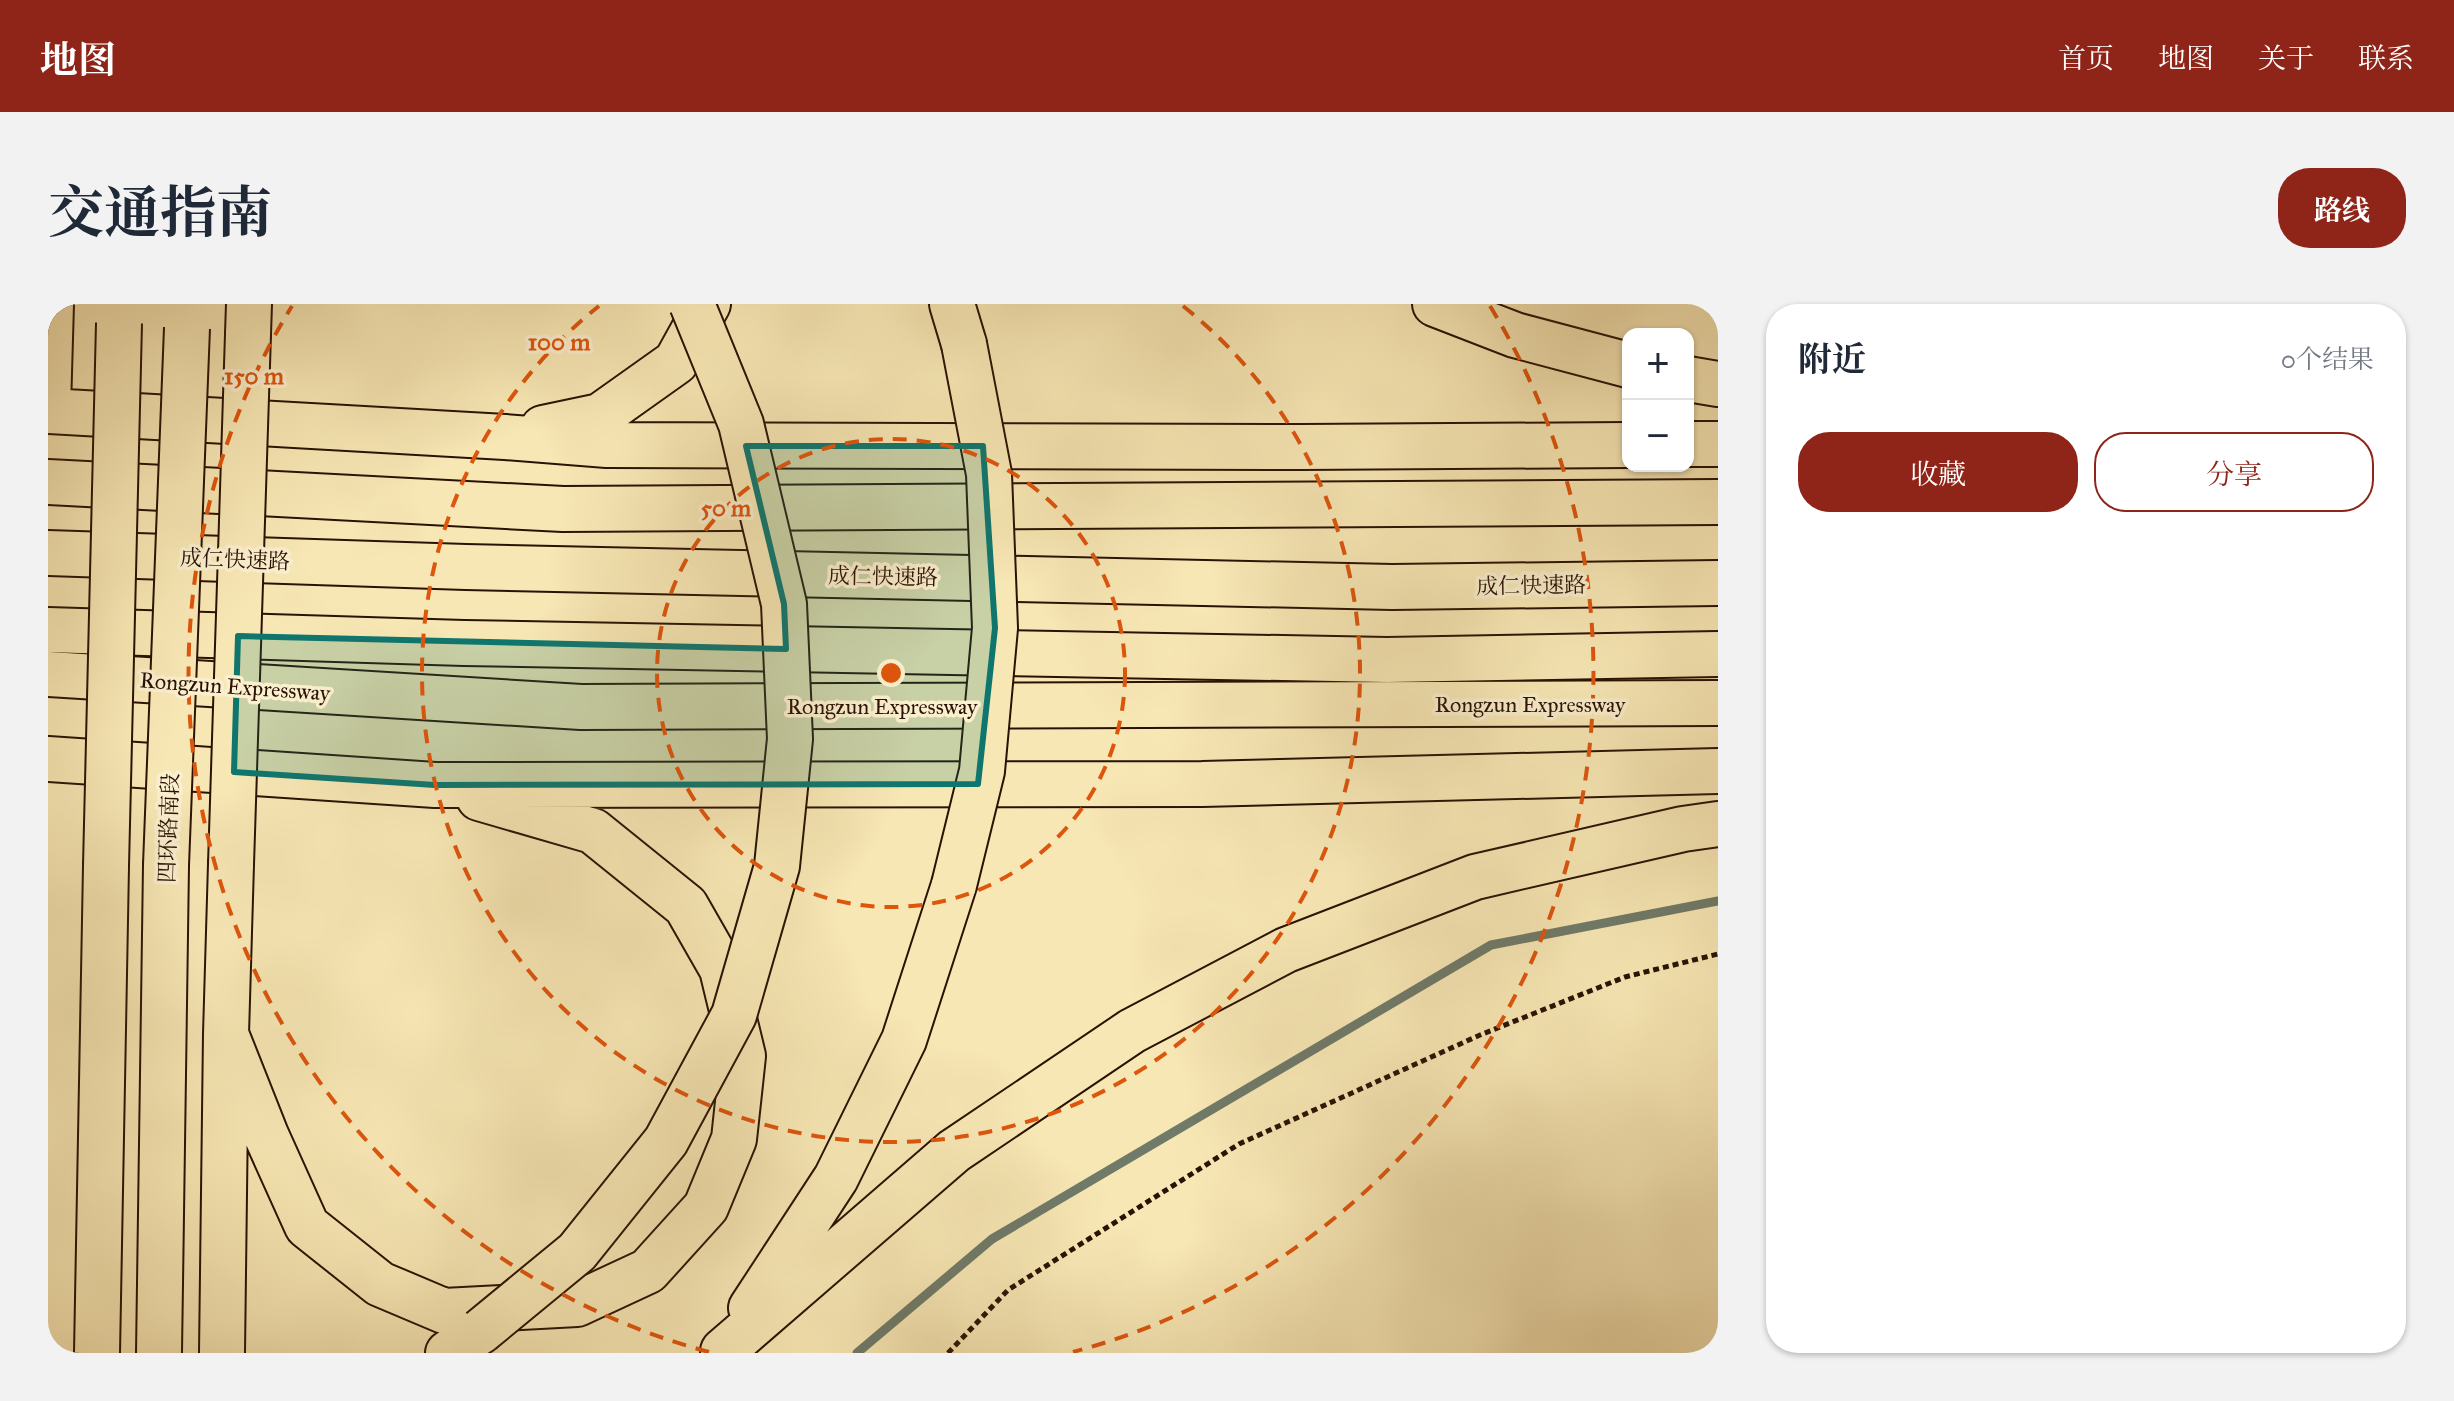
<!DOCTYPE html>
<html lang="zh">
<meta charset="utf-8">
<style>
:root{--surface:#fff;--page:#f2f2f3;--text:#1f2937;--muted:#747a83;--line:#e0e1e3;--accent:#8f2418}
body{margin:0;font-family:"IM FELL Great Primer","Noto Serif SC",serif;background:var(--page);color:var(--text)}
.controls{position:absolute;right:24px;top:24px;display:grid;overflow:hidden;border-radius:16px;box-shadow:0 2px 6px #0004}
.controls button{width:72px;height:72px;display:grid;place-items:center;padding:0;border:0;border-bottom:2px solid var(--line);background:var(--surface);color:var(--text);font:40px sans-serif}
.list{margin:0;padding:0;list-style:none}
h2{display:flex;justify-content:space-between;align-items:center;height:104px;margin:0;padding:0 32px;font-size:34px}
h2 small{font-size:26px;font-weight:400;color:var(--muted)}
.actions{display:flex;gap:16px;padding:24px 32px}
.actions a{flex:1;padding:18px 0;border:2px solid var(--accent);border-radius:32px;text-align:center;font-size:28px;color:var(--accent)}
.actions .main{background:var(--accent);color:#fff}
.map{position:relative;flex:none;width:1670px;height:1049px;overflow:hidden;border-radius:32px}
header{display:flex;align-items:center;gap:48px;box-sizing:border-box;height:112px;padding:0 40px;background:var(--accent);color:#fff}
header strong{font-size:38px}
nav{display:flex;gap:44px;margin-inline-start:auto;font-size:28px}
.intro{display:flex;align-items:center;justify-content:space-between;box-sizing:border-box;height:192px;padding:0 48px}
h1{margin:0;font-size:56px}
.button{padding:20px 36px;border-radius:32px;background:var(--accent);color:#fff;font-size:28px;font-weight:700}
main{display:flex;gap:48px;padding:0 48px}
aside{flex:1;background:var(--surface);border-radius:32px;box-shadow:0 2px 6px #0004}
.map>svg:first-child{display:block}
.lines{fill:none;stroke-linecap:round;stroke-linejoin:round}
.stream{stroke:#6f7a69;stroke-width:9}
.trunk-casing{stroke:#2a1103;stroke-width:48}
.motorway-casing{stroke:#2a1103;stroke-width:48}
.path{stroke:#2a1103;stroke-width:5;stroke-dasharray:6 4;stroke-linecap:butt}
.trunk{stroke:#f7e7b4;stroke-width:44}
.motorway{stroke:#f7e7b4;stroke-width:44}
.motorway-bridge-casing{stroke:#2a1103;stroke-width:48;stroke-linecap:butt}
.motorway-bridge{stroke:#f7e7b4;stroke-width:44}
.marked{fill:#0f766e;fill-opacity:0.2;stroke:#0f766e;stroke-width:6;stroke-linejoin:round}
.ring{fill:none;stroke:#de550c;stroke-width:4;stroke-dasharray:14 10}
.labels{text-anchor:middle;stroke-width:7;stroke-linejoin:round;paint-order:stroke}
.street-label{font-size:22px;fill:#2a1103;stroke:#faefce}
.centre{fill:#de550c;stroke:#faefce;stroke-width:4}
.ring-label{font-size:24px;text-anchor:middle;font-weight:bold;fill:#de550c;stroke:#faefce;stroke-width:7;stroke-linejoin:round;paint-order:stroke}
</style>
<header>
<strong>地图</strong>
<nav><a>首页</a><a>地图</a><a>关于</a><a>联系</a></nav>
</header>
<div class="intro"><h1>交通指南</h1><a class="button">路线</a></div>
<main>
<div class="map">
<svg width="1670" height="1049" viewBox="0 0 1670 1049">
<rect width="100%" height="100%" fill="#f7e7b4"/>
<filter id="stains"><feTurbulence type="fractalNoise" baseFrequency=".0025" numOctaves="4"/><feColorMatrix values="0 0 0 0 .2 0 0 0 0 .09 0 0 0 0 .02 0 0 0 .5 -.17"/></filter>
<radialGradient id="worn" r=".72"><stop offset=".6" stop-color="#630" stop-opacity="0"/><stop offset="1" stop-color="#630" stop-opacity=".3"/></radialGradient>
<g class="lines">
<!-- stream -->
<path class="stream" d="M809 1049 944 935 1443 641 1670 597"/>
<!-- trunk casing -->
<g class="trunk-casing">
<path id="trunk" d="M0 249 418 263 1344 283 1670 279
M0 326 416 339 1339 356 1670 350"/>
</g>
<!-- motorway casing -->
<g class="motorway-casing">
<path id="motorway" d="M904 0 916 40
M1387 0 1467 31 1580 61
M200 30 201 0
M1640 75 1670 80
M0 103 3 0
M0 107 457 133 559 141 1253 143 1580 141
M495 124 552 112 628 58 660 0
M1640 140H1670
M0 178 515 205 1670 198
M0 370 533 403 1670 399
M0 455 387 481 1154 480 1670 467
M178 730 218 831 259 922 332 980 396 1007 529 1000 600 967 658 903 686 835 695 752 674 665 638 602 545 527 431 494
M703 1004 788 874 856 736 906 581
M675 1047 906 847 1084 727 1238 646 1427 573 1635 525 1670 520
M49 1049 58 562
M111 1049 118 561
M174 1049 178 730 183 560
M400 1049 433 1027"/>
</g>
<!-- path -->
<path class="path" d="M1657 0 1670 3
M900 1049 960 986 1191 840 1432 731 1577 673 1670 650"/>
<!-- trunk -->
<use href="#trunk" class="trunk"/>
<!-- motorway -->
<use href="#motorway" class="motorway"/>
<!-- motorway-bridge casing -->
<g class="motorway-bridge-casing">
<path id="motorway-bridge" d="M183 560 200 30
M118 561 139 24
M58 562 71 19
M906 581 934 467 947 324 941 170 916 40
M433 1027 529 948 618 837 686 711 729 562 742 435 736 300 693 120 644 0"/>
</g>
<!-- motorway-bridge -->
<use href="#motorway-bridge" class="motorway-bridge"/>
</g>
<!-- marked area -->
<path class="marked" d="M698 142H935L947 324 930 480 387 481 186 468 190 332 738 345 736 300Z"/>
<!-- distance rings -->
<g class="ring">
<circle cx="843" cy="369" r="234"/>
<path d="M1135 2A469 469 0 1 1 551 2"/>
<path d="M661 1048A703 703 0 0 1 244 2M1442 2A703 703 0 0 1 1025 1048"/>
</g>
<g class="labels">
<!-- street labels -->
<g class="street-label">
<text transform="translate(187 255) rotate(2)" y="8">成仁快速路</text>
<text transform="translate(835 272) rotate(1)" y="8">成仁快速路</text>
<text transform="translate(1483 281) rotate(-1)" y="8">成仁快速路</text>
<text transform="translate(187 382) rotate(4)" y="8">Rongzun Expressway</text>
<text x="1482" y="408">Rongzun Expressway</text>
<text x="834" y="410">Rongzun Expressway</text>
<text transform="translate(120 524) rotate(-88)" y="8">四环路南段</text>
</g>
</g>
<circle cx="843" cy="369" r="12" class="centre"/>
<g class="ring-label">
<text x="511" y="46">100 m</text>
<text x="206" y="80">150 m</text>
<text x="678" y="212">50 m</text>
</g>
<rect width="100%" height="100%" filter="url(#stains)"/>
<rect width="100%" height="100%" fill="url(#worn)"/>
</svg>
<div class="controls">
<button>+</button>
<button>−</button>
</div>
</div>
<aside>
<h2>附近<small>0个结果</small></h2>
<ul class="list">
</ul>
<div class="actions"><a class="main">收藏</a><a>分享</a></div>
</aside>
</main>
